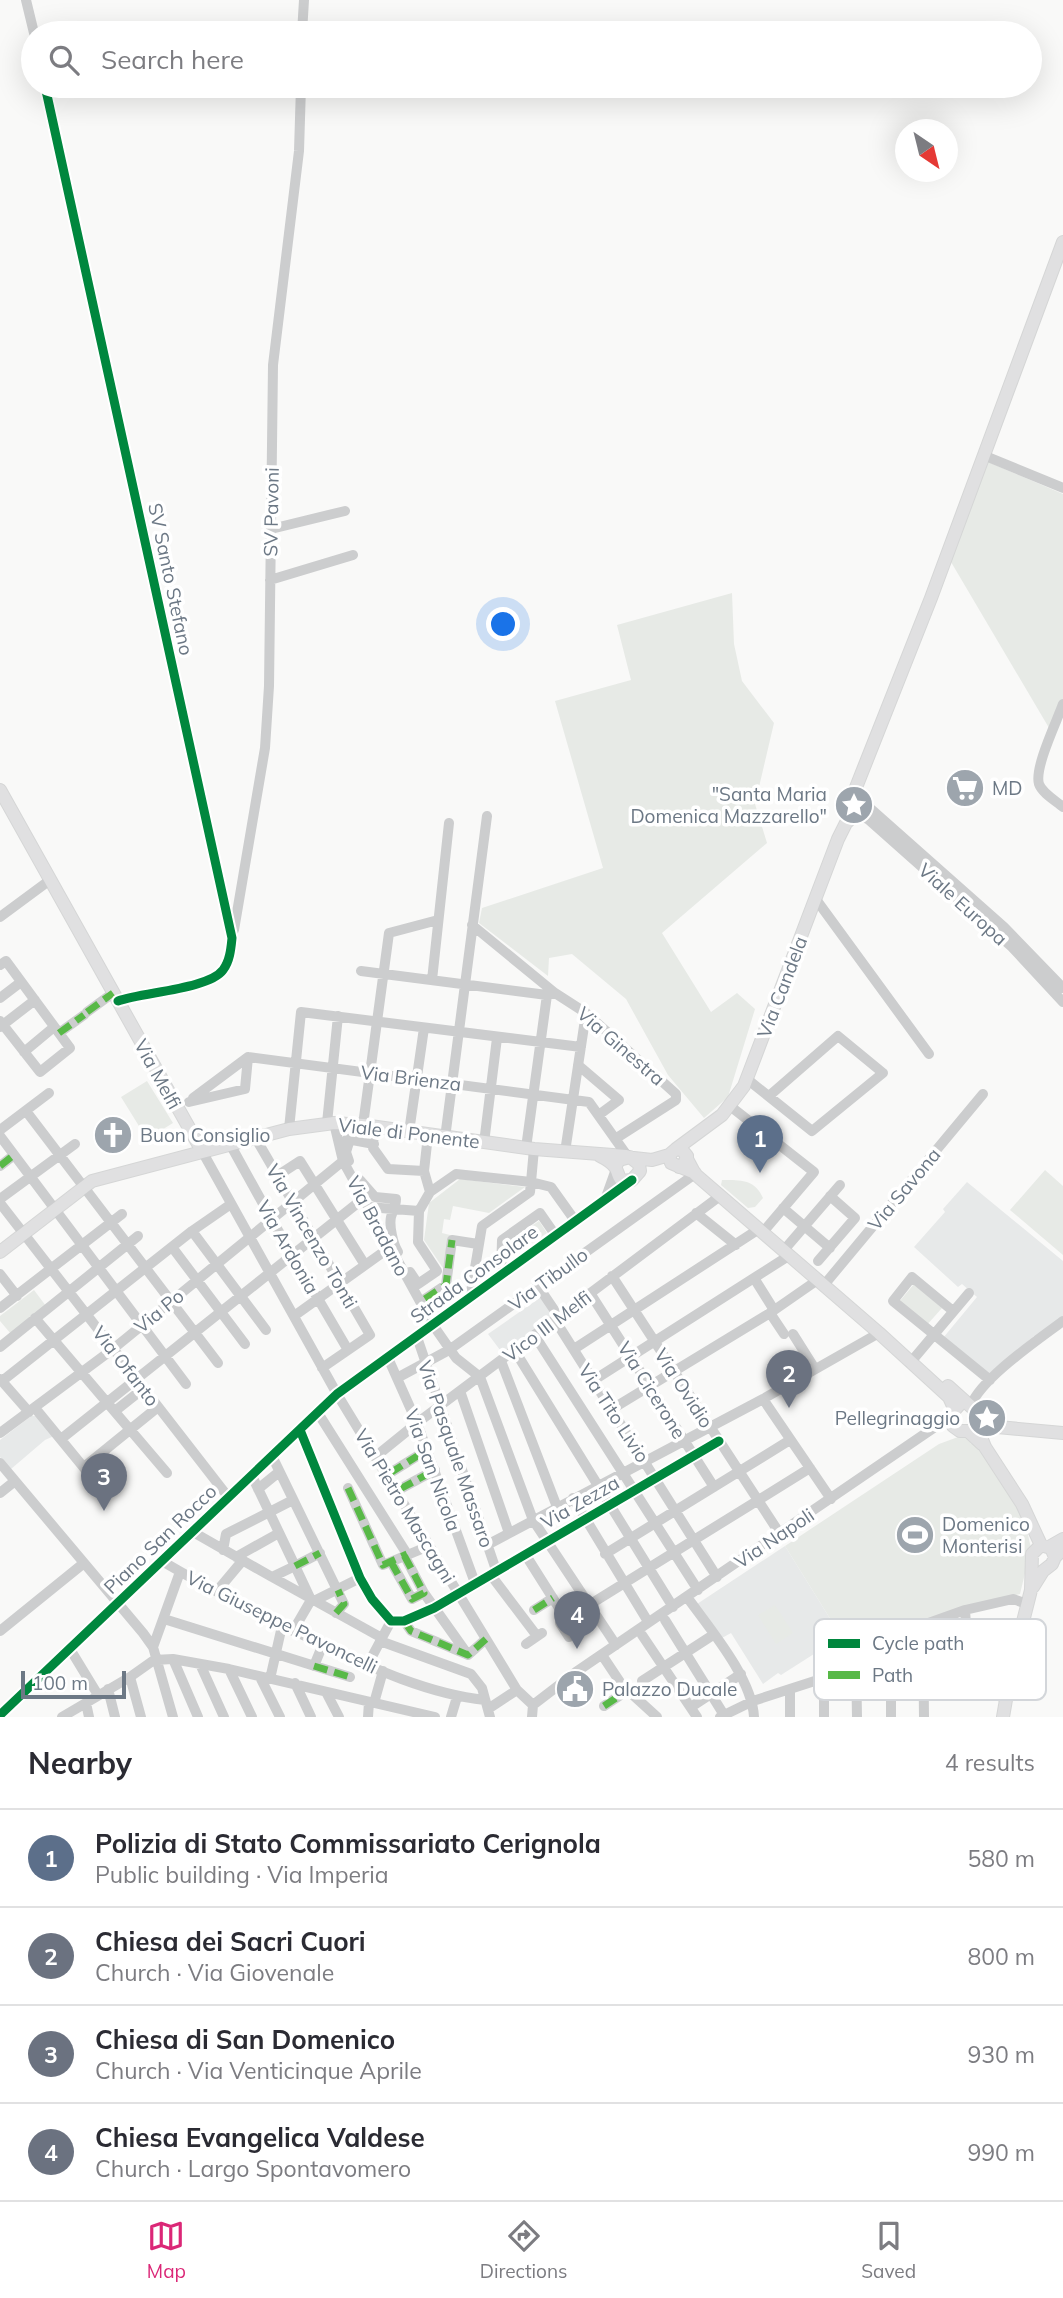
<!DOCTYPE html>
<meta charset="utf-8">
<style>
:root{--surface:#fff;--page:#f2f2f3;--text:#2b2b33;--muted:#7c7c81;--line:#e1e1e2;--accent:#db2777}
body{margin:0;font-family:Mulish,sans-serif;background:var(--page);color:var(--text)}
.compass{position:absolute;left:895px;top:119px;width:63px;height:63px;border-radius:50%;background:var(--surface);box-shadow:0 7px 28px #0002;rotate:145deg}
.scale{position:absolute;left:21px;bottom:18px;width:105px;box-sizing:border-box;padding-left:7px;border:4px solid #6c7885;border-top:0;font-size:19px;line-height:24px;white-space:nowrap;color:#6c7885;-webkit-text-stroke:5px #fff;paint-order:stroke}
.you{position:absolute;left:504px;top:625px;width:24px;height:24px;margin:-18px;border:5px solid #fff;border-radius:50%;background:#1a73e8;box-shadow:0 0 0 10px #1a73e833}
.badge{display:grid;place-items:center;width:46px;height:46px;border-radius:50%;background:var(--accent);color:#fff;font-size:23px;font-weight:700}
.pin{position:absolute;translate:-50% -58px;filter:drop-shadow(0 2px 4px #0008)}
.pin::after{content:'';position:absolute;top:37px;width:24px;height:21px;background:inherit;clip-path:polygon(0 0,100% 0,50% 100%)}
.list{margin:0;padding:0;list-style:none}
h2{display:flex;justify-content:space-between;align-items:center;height:91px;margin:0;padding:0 28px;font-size:30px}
h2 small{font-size:23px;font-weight:400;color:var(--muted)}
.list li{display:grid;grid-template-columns:46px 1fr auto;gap:21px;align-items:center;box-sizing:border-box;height:98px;padding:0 28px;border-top:2px solid var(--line)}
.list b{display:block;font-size:26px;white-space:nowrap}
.list p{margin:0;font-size:23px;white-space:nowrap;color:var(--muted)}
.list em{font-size:23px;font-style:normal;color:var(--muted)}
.icon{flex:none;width:38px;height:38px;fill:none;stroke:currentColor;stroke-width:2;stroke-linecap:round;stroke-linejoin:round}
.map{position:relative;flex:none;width:1063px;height:1717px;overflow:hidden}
.search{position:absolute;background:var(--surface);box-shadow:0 7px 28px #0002;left:21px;right:21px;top:21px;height:77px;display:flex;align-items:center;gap:18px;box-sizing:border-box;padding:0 24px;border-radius:38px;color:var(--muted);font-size:26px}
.sheet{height:483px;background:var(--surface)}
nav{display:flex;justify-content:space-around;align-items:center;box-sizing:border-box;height:98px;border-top:2px solid var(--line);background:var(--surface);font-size:19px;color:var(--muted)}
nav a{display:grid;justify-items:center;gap:4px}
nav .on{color:var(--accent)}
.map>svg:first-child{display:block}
.built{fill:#e7e9e9}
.green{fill:#e7eae6}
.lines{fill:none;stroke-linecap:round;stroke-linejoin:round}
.major-casing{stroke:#d5d6d6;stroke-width:14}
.minor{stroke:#cccdce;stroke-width:10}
.major{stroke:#e0e0e1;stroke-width:12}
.quiet{stroke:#58b947;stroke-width:7;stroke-dasharray:14 7;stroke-linecap:butt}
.cycleway-casing{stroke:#fff;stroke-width:13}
.cycleway{stroke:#00873e;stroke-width:9}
.labels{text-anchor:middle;stroke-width:7;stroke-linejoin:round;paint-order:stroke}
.street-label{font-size:19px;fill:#6c7885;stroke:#fff}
.poi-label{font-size:19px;fill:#6c7885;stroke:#fff;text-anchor:start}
.key{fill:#fff;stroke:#d3d6da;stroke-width:2}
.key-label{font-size:19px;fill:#6c7885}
</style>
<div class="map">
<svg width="1063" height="1717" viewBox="0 0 1063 1717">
<rect width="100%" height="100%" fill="#f9f9f8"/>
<!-- built -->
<path class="built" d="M967 1182 1063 1261V1316L1037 1337 1034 1336 987 1375 943 1338 977 1297 962 1284 958 1287 914 1247 945 1212 943 1209Z
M541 1297 555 1317 503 1354 488 1334Z
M31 1416H38L54 1436 45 1440 11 1469 0 1457V1440Z
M785 1546 852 1654 824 1669 814 1654 781 1675 778 1673 763 1684 731 1633 722 1638 697 1604Z"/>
<!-- green -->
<path class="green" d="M986 461 1063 494V700L1052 733 951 562Z
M732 593 734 644 742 681 774 723 755 804 767 843 662 933 711 1012 737 993 755 1009 728 1097 704 1118 668 1075 626 999 572 954 549 958 548 976 479 923 482 908 603 868 555 701 631 680 617 625Z
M147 1081 173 1123 147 1139 121 1097Z
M1045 1170 1063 1186V1255L1010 1210Z
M460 1179 525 1187 489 1213 453 1206 450 1220 444 1219 442 1233 450 1235 443 1268 424 1240 429 1203Z
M722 1180C740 1180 755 1179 763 1198L755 1207 748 1208 721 1185Z
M539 1221 547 1233 504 1261 507 1242Z
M914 1284 942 1308 926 1326 899 1302Z
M34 1290 46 1306 11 1334 0 1321V1316Z
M958 1437 971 1439 970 1443 973 1444 975 1440 1022 1516 1020 1520 1023 1524 1025 1522 1031 1548 1020 1594 932 1617 852 1654 785 1546 939 1444Z
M775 1605 793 1633 776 1644 758 1615Z"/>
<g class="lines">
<!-- major casing -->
<g class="major-casing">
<path id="major" d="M0 790 202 1151
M853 795 931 598 1063 242
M845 805a9 9 0 1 1 18 0a9 9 0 1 1-18 0Z
M676 1149 722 1115 744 1086 838 839 846 823 855 815
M600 1156C604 1158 612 1163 615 1167 621 1177 616 1182 632 1180L640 1171 639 1164 630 1157 619 1160 615 1167
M634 1158 652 1160 669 1155
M687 1159 695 1174 879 1333 949 1397 954 1408
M679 1167 684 1164 687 1156 682 1150 676 1149 669 1155 671 1163 695 1173
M0 1252 92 1181 289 1129 334 1123 363 1125 534 1149 626 1156
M948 1386 977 1412 976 1425 985 1447 1022 1504 1041 1545
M960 1404 951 1414 953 1426 960 1431H968L982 1444
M976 1425 1063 1433
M1049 1547 1063 1539
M1033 1587 1043 1571 1052 1564 1055 1557 1063 1549
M1003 1717 1012 1665 1031 1590 1032 1554 1041 1545 1051 1548 1055 1557"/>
</g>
<!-- minor -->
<path class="minor" d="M26 0 34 33
M302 33 304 0
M45 86 232 938C231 948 230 961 223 970 209 989 144 992 118 1001
M983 455 1063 488
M271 529 345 511
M270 580 353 555
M1063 704C1057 721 1034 768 1039 784 1042 793 1056 801 1063 807
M863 802 1004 927 1063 988
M857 813 869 820 1012 947 1063 1002
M815 898 929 1054
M0 917 50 880
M472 925 555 993 586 1013 676 1094V1100L615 1139
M234 930 265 748 269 686 273 365 299 151 301 86
M0 965 6 961 70 1048 40 1072 0 1021
M361 971 547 995 555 993
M432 980 449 823
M0 998 21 982
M87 1012 113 993
M0 1027 35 1000
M59 1033 84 1015
M24 1052 54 1027
M248 1057 589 1102 628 1157
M578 1065 619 1100 600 1114
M747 1079 812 1131 883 1073 838 1036 769 1096
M193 1098 248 1057
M189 1102 245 1089 248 1057
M730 1106 814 1172 763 1232
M26 1111 218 1363
M327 1123 338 1016
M334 1123 343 1161 433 1325 456 1358 480 1377 533 1520 616 1645
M363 1125 389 933 438 920
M374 1127 373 1148 388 1169 424 1171
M289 1129 301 1012 581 1047
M0 1130 49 1093
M409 1132 424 1028
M0 1136 186 1384
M255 1137 370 1335 322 1368
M445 1138 487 816
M347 1139 374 1144
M484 1143 497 1038
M230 1144 272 1220 348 1350
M526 1148 547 995
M202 1151 337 1394 517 1690 533 1705
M565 1152 586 1013
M349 1161 346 1152 350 1139
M0 1166 14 1155
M277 1176 300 1161 365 1265
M360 1180 375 1197 396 1199C396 1206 393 1210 391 1217 389 1226 393 1244 398 1252
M430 1192 456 1174 531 1182 534 1149
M0 1199 75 1144
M605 1200 615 1172
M0 1203 229 1498
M368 1207 419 1211
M783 1208 830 1248
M696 1213 736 1245
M192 1231 266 1330
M172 1247 245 1344
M784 1250 840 1185
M818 1261 855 1218 830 1196
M410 1272 418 1284 437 1271 418 1242 419 1211 430 1192 424 1171 428 1135
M0 1274 17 1296
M501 1276 502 1240 540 1213 556 1236
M612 1276 780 1534
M754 1278 774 1310
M824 1285 983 1094
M538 1286 559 1317
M590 1293 714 1487
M470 1298 482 1226 530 1192 531 1182 551 1187 576 1222
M425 1299 446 1285 452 1240 478 1244
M0 1308 122 1214
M953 1311 912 1277 893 1301 990 1380
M770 1313 784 1334
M294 1316 389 1248
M35 1318 167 1473
M555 1320 717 1577
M793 1334 815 1369
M535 1336 698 1590
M417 1337 496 1570
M0 1347 138 1236
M574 1349 759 1229
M515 1351 673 1607
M388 1358 417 1423 475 1583
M501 1361 557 1507
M910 1363 969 1293
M397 1378 449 1350 695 1174
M0 1379 29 1412
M594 1380 790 1255
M2 1381 192 1231 231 1204
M460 1391 509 1533
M763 1399 831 1499
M971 1405C983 1377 1038 1340 1063 1321
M35 1408 94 1480
M612 1409 770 1313 819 1279
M115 1411 144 1388
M318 1413 407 1554
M300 1430 360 1578 372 1599 391 1621H404L434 1608 719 1441
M0 1433 113 1349 343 1161
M61 1439 364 1198
M272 1456 344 1604 336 1613
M375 1457 417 1423 720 1196
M0 1463 143 1633 153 1647 173 1717
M84 1467 158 1407
M390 1473 427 1450
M252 1476 295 1566 320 1553
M348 1488 383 1565 429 1546
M258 1489 279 1472
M400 1489 435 1470
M0 1493 15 1481
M573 1498 647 1620
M193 1532 272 1577
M487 1545 763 1399 879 1333
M223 1550 226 1534 293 1500
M525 1554 566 1619
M605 1554 790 1440
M404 1555 424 1593 468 1655
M236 1557 279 1533
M162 1561C214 1592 269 1619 324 1645 374 1669 429 1694 485 1700
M391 1562 412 1599 424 1593
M490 1574 537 1636
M217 1591 243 1560
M687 1597C710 1629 752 1678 754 1717
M311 1600 295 1566 272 1577 382 1638
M314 1601 360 1578
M534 1610 553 1598
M965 1610 967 1638
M164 1619 350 1677
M665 1620 724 1715
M404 1621 411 1631 468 1655 486 1639
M923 1625 924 1717
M0 1631 84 1563
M293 1631 311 1600
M642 1635 697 1717
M569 1637 560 1623 810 1468
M380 1641 471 1674 482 1688 490 1717
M891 1641V1717
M526 1644 542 1633
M153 1647 180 1572
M70 1649 98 1695
M602 1655 622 1685 657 1717
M923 1655 1012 1665
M173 1659 198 1717
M856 1659 857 1717
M154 1660 173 1659 229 1669 435 1717
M200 1664 224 1717
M314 1666 323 1644
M367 1666 391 1621
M229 1669 252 1717
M130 1677 141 1717
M260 1677 280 1717
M824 1678V1717
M270 1679 282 1626
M642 1681 713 1635
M295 1683 311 1717
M924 1687 1006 1697
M108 1689 115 1717
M326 1692 339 1717
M86 1703 89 1717
M374 1703 383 1671
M533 1705 576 1672 951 1416
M604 1706 628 1690
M691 1707 741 1674
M488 1709 517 1690
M0 1715 337 1394 632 1180
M62 1717 130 1677 154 1660
M368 1717 369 1702
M451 1717 457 1697
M532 1717 533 1705
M720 1717 753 1701 824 1678 923 1625 965 1610 1013 1599 1027 1604
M790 1717V1689"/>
<!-- major -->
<use href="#major" class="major"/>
<!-- quiet -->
<path class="quiet" d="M87 1012 113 993
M59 1033 84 1015
M0 1166 14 1155
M425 1299 446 1285 452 1240
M390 1473 427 1450
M348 1488 383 1565 407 1554
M400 1489 435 1470
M391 1562 412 1599 424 1593 404 1555
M295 1566 320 1553
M534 1610 553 1598
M336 1613 344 1604 338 1590
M404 1621 411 1631 468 1655 486 1639
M314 1666 350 1677
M604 1706 628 1690"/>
<!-- cycleway casing -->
<g class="cycleway-casing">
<path id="cycleway" d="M45 86 232 938C231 948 230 961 223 970 209 989 144 992 118 1001
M300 1430 360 1578 372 1599 391 1621H404L434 1608 719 1441
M0 1715 337 1394 632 1180"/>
</g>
<!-- cycleway -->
<use href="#cycleway" class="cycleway"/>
</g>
<!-- icons -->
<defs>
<g id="supermarket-disc" transform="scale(2.0125)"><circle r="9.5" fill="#9da5ad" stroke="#fff"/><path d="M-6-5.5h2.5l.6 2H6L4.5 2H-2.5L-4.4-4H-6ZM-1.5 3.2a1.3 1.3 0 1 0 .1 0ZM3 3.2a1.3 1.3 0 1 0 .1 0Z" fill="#fff"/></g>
<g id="sight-disc" transform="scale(2.0125)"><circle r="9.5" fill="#9da5ad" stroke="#fff"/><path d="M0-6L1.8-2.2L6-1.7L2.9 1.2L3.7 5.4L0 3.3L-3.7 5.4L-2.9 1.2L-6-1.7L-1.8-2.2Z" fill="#fff"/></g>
<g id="church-disc" transform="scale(2.0125)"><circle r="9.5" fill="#9da5ad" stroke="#fff"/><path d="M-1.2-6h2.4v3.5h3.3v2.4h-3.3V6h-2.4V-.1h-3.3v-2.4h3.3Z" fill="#fff"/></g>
<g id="stadium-disc" transform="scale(2.0125)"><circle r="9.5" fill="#9da5ad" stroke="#fff"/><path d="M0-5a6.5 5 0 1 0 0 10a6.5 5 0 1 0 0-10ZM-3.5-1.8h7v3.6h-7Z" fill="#fff"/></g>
<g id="civic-disc" transform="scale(2.0125)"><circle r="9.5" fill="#9da5ad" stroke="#fff"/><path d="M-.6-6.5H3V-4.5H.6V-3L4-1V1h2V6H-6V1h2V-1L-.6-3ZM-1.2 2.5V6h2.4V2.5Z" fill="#fff"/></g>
</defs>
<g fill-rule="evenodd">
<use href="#supermarket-disc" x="965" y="788"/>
<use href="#sight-disc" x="854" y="805"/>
<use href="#church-disc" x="113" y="1135"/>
<use href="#sight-disc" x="987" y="1418"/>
<use href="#stadium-disc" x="915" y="1535"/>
<use href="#civic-disc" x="575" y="1689"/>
</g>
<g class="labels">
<!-- street labels -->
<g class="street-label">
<text transform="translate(271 512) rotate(-89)" y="7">SV Pavoni</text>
<text transform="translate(171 579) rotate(78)" y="7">SV Santo Stefano</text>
<text transform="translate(963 904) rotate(42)" y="7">Viale Europa</text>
<text transform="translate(782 987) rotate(-69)" y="7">Via Candela</text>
<text transform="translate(621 1046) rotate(41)" y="7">Via Ginestra</text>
<text transform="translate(158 1074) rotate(61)" y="7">Via Melfi</text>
<text transform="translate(411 1078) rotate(7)" y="7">Via Brienza</text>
<text transform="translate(409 1133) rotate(7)" y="7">Viale di Ponente</text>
<text transform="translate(904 1189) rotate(-50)" y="7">Via Savona</text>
<text transform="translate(378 1226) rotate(62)" y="7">Via Bradano</text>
<text transform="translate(312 1236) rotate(60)" y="7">Via Vincenzo Tonti</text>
<text transform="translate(288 1247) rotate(60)" y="7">Via Ardonia</text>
<text transform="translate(474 1274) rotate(-36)" y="7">Strada Consolare</text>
<text transform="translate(548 1279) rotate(-36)" y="7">Via Tibullo</text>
<text transform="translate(159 1311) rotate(-39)" y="7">Via Po</text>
<text transform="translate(547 1326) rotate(-37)" y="7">Vico III Melfi</text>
<text transform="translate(126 1366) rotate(52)" y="7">Via Ofanto</text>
<text transform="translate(684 1388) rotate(57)" y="7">Via Ovidio</text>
<text transform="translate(652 1390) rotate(58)" y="7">Via Cicerone</text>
<text transform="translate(614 1413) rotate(57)" y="7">Via Tito Livio</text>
<text transform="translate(456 1454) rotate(71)" y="7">Via Pasquale Massaro</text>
<text transform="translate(433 1470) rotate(70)" y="7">Via San Nicola</text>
<text transform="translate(580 1502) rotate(-30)" y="7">Via Zezza</text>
<text transform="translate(405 1506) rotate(59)" y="7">Via Pietro Mascagni</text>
<text transform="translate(774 1538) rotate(-34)" y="7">Via Napoli</text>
<text transform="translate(160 1539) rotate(-44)" y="7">Piano San Rocco</text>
<text transform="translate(282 1622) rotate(26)" y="7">Via Giuseppe Pavoncelli</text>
</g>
<!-- poi labels -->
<g class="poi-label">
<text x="992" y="795">MD</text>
<text x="827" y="801" text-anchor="end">"Santa Maria<tspan x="827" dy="22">Domenica Mazzarello"</tspan></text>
<text x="140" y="1142">Buon Consiglio</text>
<text x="960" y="1425" text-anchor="end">Pellegrinaggio</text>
<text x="942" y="1531">Domenico<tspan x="942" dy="22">Monterisi</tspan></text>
<text x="602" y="1696">Palazzo Ducale</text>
</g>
</g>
<!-- legend -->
<rect x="814" y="1619" width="232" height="81" rx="10" class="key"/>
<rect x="828" y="1639" width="32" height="9" fill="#00873e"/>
<rect x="828" y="1671" width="32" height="8" fill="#58b947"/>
<g class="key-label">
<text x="872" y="1650">Cycle path</text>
<text x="872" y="1682">Path</text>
</g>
</svg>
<svg class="compass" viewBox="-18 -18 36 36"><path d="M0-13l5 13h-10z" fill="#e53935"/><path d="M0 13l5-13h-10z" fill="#7c7c81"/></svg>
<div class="scale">100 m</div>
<div class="you"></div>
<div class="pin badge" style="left:760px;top:1173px;background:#5c6f8a">1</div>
<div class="pin badge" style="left:789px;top:1408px;background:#6b7280">2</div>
<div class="pin badge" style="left:104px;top:1511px;background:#6b7280">3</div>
<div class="pin badge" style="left:577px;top:1649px;background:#6b7280">4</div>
<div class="search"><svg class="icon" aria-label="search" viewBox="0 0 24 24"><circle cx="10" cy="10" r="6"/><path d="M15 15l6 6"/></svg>Search here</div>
</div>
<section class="sheet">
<h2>Nearby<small>4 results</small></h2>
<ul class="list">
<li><span class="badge" style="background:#5c6f8a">1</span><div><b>Polizia di Stato Commissariato Cerignola</b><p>Public building · Via Imperia</p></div><em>580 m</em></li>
<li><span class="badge" style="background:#6b7280">2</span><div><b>Chiesa dei Sacri Cuori</b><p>Church · Via Giovenale</p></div><em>800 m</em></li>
<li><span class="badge" style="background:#6b7280">3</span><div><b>Chiesa di San Domenico</b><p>Church · Via Venticinque Aprile</p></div><em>930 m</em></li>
<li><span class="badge" style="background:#6b7280">4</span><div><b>Chiesa Evangelica Valdese</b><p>Church · Largo Spontavomero</p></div><em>990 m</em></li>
</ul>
</section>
<nav>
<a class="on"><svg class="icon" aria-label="map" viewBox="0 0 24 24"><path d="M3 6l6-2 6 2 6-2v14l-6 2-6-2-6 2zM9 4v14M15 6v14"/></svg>Map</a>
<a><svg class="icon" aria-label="directions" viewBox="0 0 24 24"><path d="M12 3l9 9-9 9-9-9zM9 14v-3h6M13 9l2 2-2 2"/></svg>Directions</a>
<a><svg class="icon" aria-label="saved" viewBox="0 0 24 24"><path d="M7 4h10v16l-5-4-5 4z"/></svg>Saved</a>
</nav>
